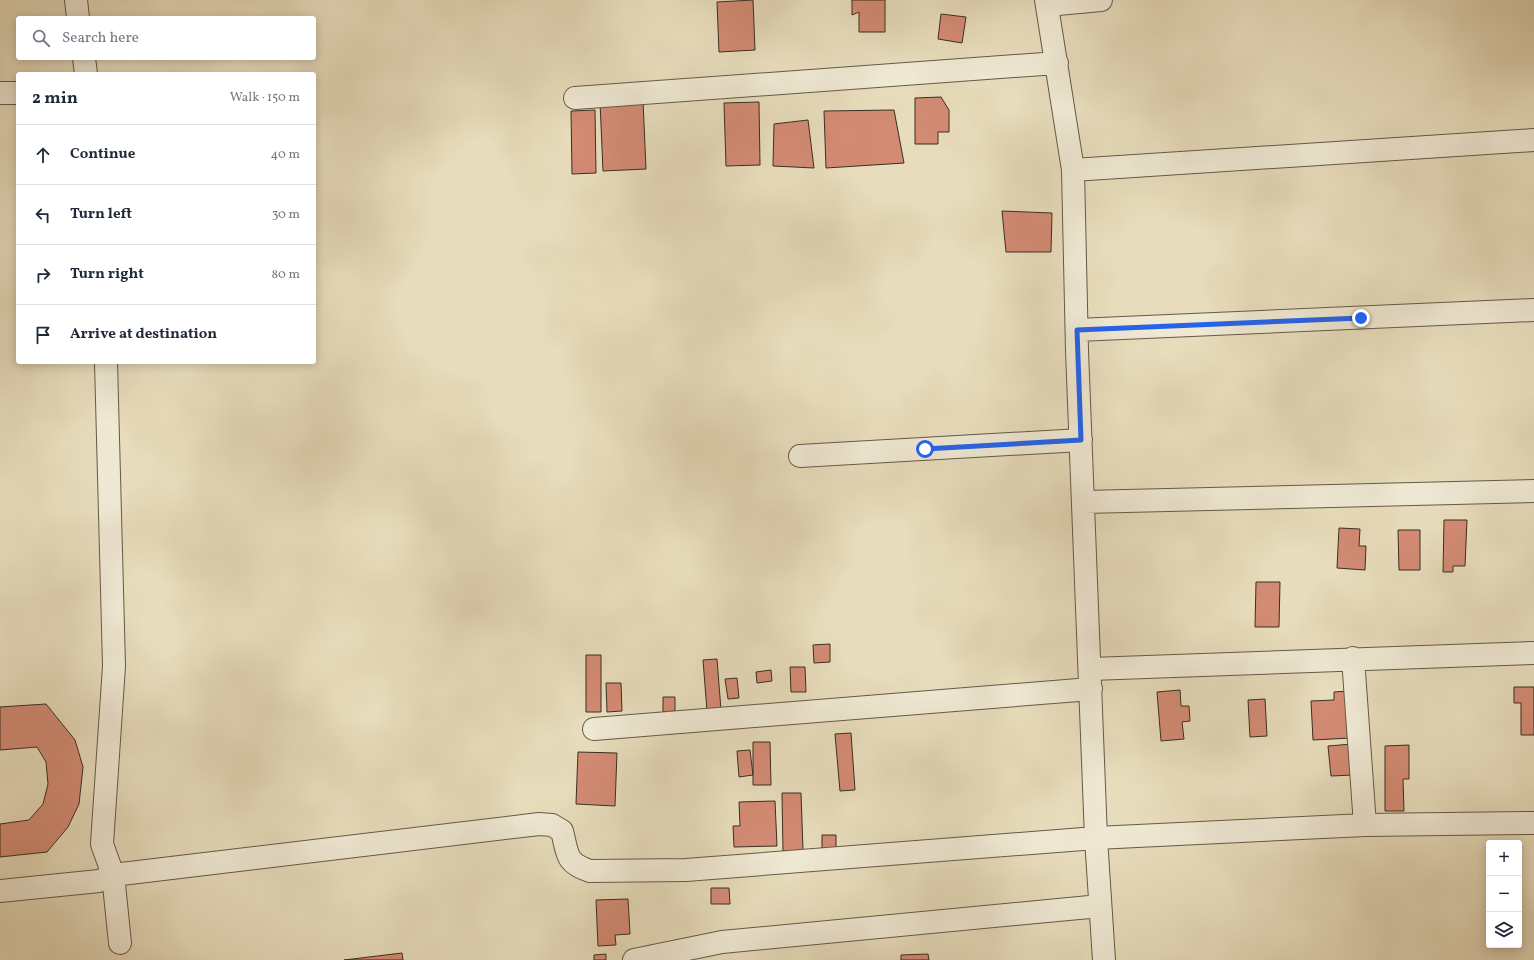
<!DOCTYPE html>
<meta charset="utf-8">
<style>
:root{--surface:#fff;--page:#f6f6f7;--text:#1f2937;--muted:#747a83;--line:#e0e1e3}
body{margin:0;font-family:Vollkorn,serif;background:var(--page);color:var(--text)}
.controls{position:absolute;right:12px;bottom:12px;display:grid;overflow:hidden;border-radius:4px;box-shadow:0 2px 10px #0003}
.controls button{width:36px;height:36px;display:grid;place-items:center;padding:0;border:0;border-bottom:1px solid var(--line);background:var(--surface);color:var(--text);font:20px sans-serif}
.stop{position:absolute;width:12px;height:12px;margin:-9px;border:3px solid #2563eb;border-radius:50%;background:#fff}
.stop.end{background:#2563eb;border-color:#fff;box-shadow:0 1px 4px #0008}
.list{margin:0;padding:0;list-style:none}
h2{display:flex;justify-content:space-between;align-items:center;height:52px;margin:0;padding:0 16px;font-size:17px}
h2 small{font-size:13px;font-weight:400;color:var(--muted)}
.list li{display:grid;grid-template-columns:26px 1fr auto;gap:12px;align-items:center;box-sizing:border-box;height:60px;padding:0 16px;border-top:1px solid var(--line)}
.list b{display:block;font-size:15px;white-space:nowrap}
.list em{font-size:13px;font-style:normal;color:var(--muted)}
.icon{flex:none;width:22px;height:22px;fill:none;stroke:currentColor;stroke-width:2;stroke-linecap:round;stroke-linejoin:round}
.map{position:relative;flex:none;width:1534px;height:960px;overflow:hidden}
.search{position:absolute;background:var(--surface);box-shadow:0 2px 10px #0003;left:16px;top:16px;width:300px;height:44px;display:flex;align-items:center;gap:10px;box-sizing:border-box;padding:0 14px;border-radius:4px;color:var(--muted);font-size:15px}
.panel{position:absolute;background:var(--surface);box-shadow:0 2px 10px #0003;left:16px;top:72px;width:300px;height:292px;border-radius:4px}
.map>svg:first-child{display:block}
.building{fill:#d38b74;stroke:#3a2e21}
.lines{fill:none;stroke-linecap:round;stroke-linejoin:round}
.minor-casing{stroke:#655a48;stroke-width:24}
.minor{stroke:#efe8d3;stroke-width:22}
.route{stroke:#2563eb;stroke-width:5}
</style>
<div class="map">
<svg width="1534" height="960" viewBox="0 0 1534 960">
<rect width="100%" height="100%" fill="#e7dcbb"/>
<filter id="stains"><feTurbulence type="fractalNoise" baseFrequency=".005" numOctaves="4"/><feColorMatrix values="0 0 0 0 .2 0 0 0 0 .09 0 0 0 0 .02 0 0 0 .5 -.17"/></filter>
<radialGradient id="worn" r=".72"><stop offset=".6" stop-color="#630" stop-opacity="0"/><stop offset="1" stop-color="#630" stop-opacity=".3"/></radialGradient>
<!-- building -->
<path class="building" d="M753 0 755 50 719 52 717 2Z
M852 0H885V32H859V12L852 15Z
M941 14 966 17 962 43 938 39Z
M941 97 949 110V132H938V144H915V98Z
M643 100 646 169 603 171 600 102Z
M759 102 760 165 726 166 724 103Z
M595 110 596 173 572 174 571 111Z
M894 110 904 163 826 168 824 111Z
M808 120 814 168 773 166 774 124Z
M1002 211 1052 213 1051 252H1006Z
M1444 520H1467L1465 566H1453V572H1443Z
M1339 528 1360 529 1359 546H1366L1365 570 1337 568Z
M1398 530H1420V570H1399Z
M1256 582H1280L1279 627H1255Z
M830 644V662L814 663 813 645Z
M586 655H601V712H586Z
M717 659 721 710 707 711 703 660Z
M790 667H805L806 692H791Z
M771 670 772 681 757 683 756 672Z
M737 678 739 698 728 699 725 679Z
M606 683H621L622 711 607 712Z
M1514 687H1534V735H1521V703H1514Z
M1180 690 1181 706H1189L1190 721 1182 722 1184 739 1161 741 1157 692Z
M1348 691 1351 738 1313 740 1311 701 1334 700V692Z
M663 697H675V711L663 712Z
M1265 699 1267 736 1250 737 1248 700Z
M46 704 75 740 83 767 79 804 68 827 47 852 0 857V824L29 820 43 804 48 784 46 762 37 747 0 750V707Z
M851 733 855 790 840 791 835 734Z
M753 742H770L771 785H753Z
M1352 744 1354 775 1331 776 1328 746Z
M1409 745V779H1403L1404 811H1385V746Z
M750 750 753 775 739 777 737 751Z
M578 752 617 753 615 806 576 804Z
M782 793H801L803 850 783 851Z
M775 801 777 846 734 847 733 826H740L739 802Z
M822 835H836V856H822Z
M711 888H729L730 904H711Z
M628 899 630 934 615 935 616 945 598 946 596 900Z
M402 953 403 960H344Z
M606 954V960H594V955Z
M928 954 929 960H901V955Z"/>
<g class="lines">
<!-- minor casing -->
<g class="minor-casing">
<path id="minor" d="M76 0 78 18
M1046 0 1073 170 1077 351 1096 838 1104 960
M1047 5 1101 0
M84 58 86 74
M0 93H18
M575 98 1057 63
M1073 170 1534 140
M1077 330 1534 310
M106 362 114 666 102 844 113 875 539 824 552 825 562 831C568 854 565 863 590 871L686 870 1096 838 1365 825 1534 823
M800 456 1081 440
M1084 502 1534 491
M1353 658 1365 825
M1091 669 1534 653
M594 729 1091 689
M0 891 99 881 113 875 120 943
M634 960 722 942 1100 906"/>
</g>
<!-- minor -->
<use href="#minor" class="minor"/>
</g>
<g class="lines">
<!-- route -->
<path class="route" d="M925 449 1081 440 1077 330 1361 318"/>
</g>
<rect width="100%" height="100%" filter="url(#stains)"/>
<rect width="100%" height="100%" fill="url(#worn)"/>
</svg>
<div class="controls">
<button>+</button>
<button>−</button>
<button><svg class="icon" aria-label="layers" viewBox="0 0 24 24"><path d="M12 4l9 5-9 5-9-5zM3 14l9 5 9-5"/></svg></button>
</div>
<div class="stop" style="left:925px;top:449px"></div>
<div class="stop end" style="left:1361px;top:318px"></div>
<div class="search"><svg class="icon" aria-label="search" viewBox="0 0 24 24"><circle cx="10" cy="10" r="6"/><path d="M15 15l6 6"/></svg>Search here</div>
<section class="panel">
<h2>2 min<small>Walk · 150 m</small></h2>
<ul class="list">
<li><svg class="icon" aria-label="ahead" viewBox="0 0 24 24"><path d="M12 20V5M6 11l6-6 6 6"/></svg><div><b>Continue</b></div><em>40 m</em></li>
<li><svg class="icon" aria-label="left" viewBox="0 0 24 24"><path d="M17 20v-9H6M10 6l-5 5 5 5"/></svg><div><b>Turn left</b></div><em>30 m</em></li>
<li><svg class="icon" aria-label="right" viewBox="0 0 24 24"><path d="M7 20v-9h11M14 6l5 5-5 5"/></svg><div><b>Turn right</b></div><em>80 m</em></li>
<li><svg class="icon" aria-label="arrive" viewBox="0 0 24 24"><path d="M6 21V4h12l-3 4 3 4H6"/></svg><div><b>Arrive at destination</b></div></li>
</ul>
</section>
</div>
